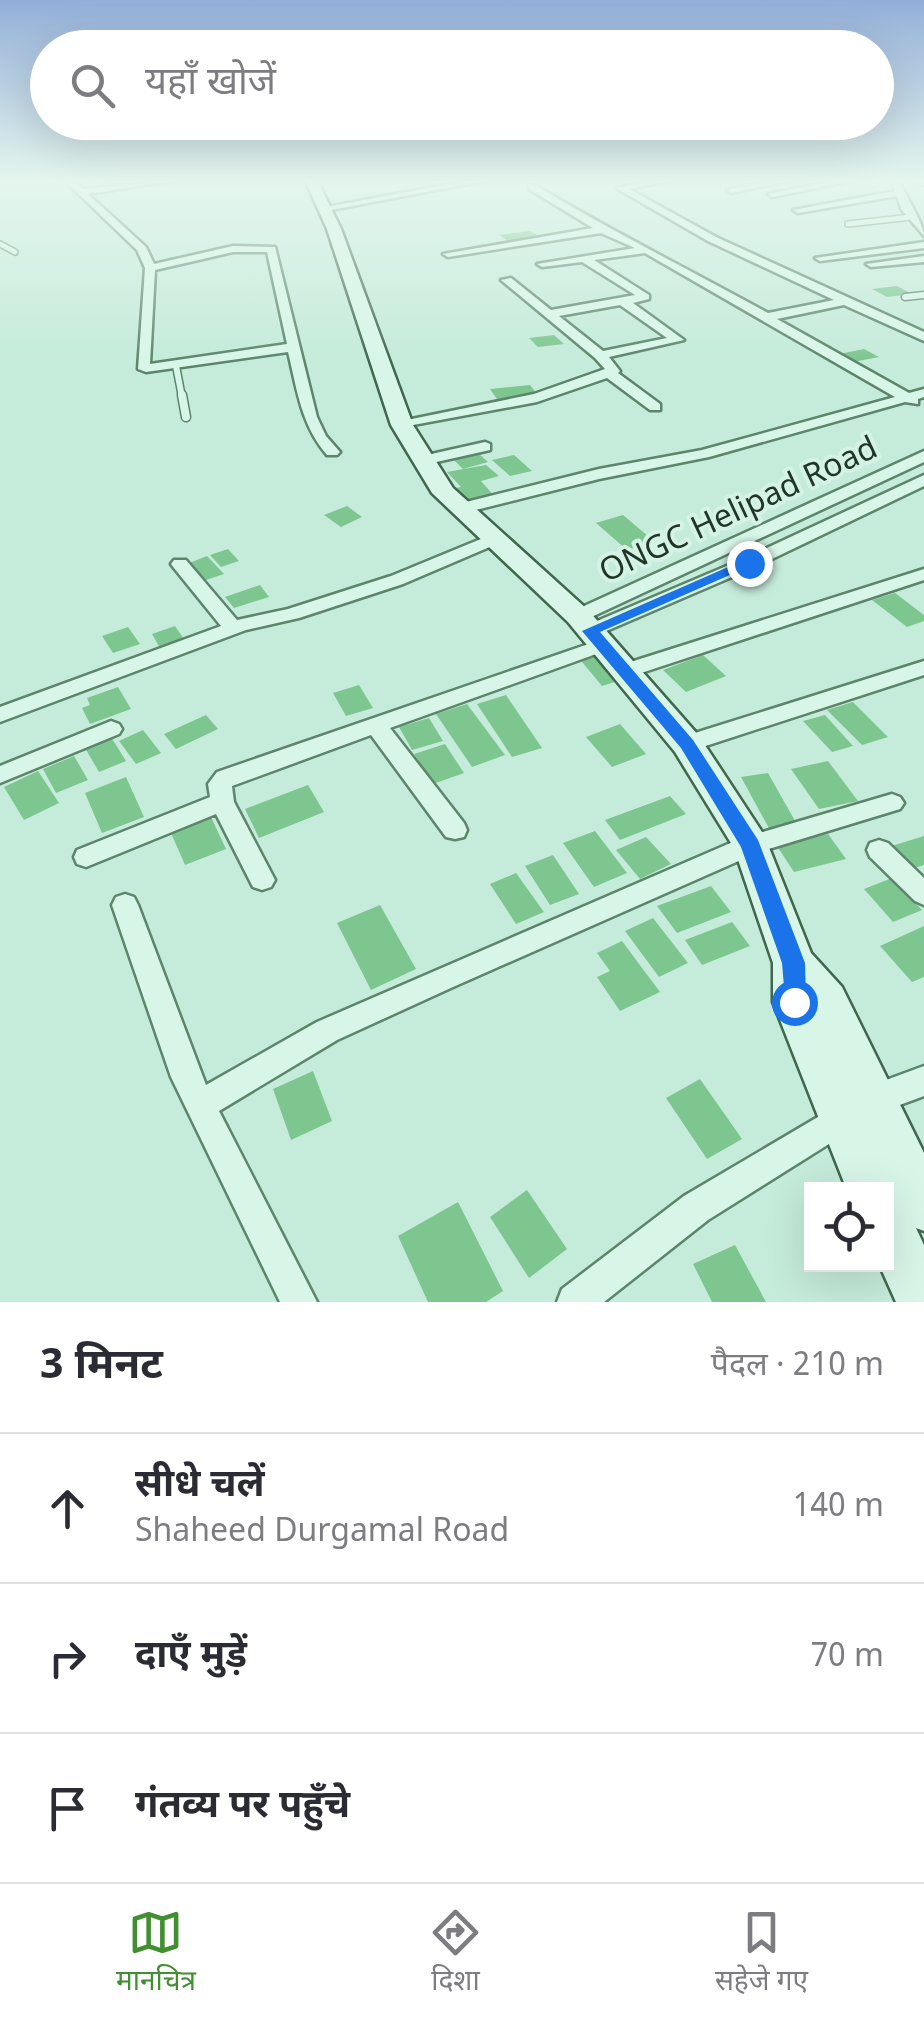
<!DOCTYPE html>
<html lang="hi">
<meta charset="utf-8">
<style>
:root{--surface:#fff;--page:#f7f7f7;--text:#2b2b33;--muted:#7c7c81;--line:#e1e1e2;--accent:#418f31}
body{margin:0;font-family:Georgia,"Noto Sans Devanagari",serif;background:var(--page);color:var(--text)}
.controls{position:absolute;right:30px;bottom:30px;display:grid;overflow:hidden;border-radius:0px;box-shadow:0 10px 40px #0002}
.controls button{width:90px;height:90px;display:grid;place-items:center;padding:0;border:0;border-bottom:2px solid var(--line);background:var(--surface);color:var(--text);font:50px sans-serif}
.stop{position:absolute;width:30px;height:30px;margin:-22px;border:8px solid #1a73e8;border-radius:50%;background:#fff}
.stop.end{background:#1a73e8;border-color:#fff;box-shadow:0 2px 10px #0008}
.list{margin:0;padding:0;list-style:none}
h2{display:flex;justify-content:space-between;align-items:center;height:130px;margin:0;padding:0 40px;font-size:42px}
h2 small{font-size:32px;font-weight:400;color:var(--muted)}
.list li{display:grid;grid-template-columns:65px 1fr auto;gap:30px;align-items:center;box-sizing:border-box;height:150px;padding:0 40px;border-top:2px solid var(--line)}
.list b{display:block;font-size:38px;white-space:nowrap}
.list p{margin:0;font-size:32px;white-space:nowrap;color:var(--muted)}
.list em{font-size:32px;font-style:normal;color:var(--muted)}
.icon{flex:none;width:55px;height:55px;fill:none;stroke:currentColor;stroke-width:2;stroke-linecap:round;stroke-linejoin:round}
.map{position:relative;flex:none;width:924px;height:1302px;overflow:hidden}
.search{position:absolute;background:var(--surface);box-shadow:0 10px 40px #0002;left:30px;right:30px;top:30px;height:110px;display:flex;align-items:center;gap:25px;box-sizing:border-box;padding:0 35px;border-radius:55px;color:var(--muted);font-size:38px}
.sheet{height:580px;background:var(--surface)}
nav{display:flex;justify-content:space-around;align-items:center;box-sizing:border-box;height:140px;border-top:2px solid var(--line);background:var(--surface);font-size:28px;color:var(--muted)}
nav a{display:grid;justify-items:center;gap:5px}
nav .on{color:var(--accent)}
.map>svg:first-child{display:block}
.building{fill:#7ec690}
.lines{fill:none;stroke-linecap:round;stroke-linejoin:round}
.lane-far2-casing{stroke:#5d856b;stroke-width:8}
.lane-far1-casing{stroke:#5d856b;stroke-width:9}
.lane-casing{stroke:#5d856b;stroke-width:11}
.street-casing{stroke:#5d856b;stroke-width:5}
.secondary-casing{stroke:#40664d;stroke-width:5}
.lane-far2{stroke:#d8f6e8;stroke-width:5}
.lane-far1{stroke:#d8f6e8;stroke-width:6}
.lane{stroke:#d8f6e8;stroke-width:8}
.street{fill:#d8f6e8;fill-rule:evenodd}
.secondary{fill:#d8f6e8;fill-rule:evenodd}
.route{fill:#1a73e8}
.labels{text-anchor:middle;stroke-width:8;stroke-linejoin:round;paint-order:stroke}
.street-label{font-size:32px;fill:#1f3627;stroke:#d4f3e5}
</style>
<div class="map">
<svg width="924" height="1302" viewBox="0 0 924 1302">
<rect width="100%" height="100%" fill="#c5ebda"/>
<!-- building -->
<path class="building" d="M530 231 540 237 509 242 499 235Z
M897 286 912 294 887 297 872 289Z
M554 335 564 344 538 347 529 338Z
M864 349 879 357 853 362 839 354Z
M530 385 537 394 497 399 490 389Z
M478 453 488 462 463 469 453 459Z
M514 455 532 471 510 476 492 460Z
M486 465 499 476 481 481 496 498 472 504 455 488 461 487 447 472Z
M347 506 362 517 341 527 324 515Z
M623 515 655 542 627 550 596 523Z
M228 549 239 561 221 567 210 555Z
M207 556 224 574 206 580 189 563Z
M260 585 269 597 234 608 225 597Z
M895 593 924 615V621L907 627 872 600Z
M175 626 184 639 160 648 152 634Z
M128 627 140 644 113 653 102 636Z
M599 649 624 679 602 686 578 657Z
M703 655 726 676 686 692 663 670Z
M359 685 373 708 346 716 333 693Z
M118 687 131 709 90 724 82 708 90 705 87 698Z
M506 695 542 748 512 757 477 704Z
M853 702 888 737 862 745 827 710Z
M467 704 505 755 472 767 436 714Z
M206 715 218 729 176 749 164 734Z
M825 715 853 746 832 752 803 721Z
M429 718 443 741 412 750 399 727Z
M620 724 646 754 612 767 586 737Z
M143 730 161 753 136 764 119 741Z
M111 737 126 761 99 772 85 748Z
M445 744 464 773 433 784 414 754Z
M74 756 88 780 56 793 43 769Z
M828 761 858 801 819 809 791 769Z
M38 771 59 803 24 820 4 787Z
M768 773 799 828 771 832 741 777Z
M126 777 144 817 102 833 85 793Z
M308 785 324 812 259 838 245 809Z
M670 796 686 814 620 840 605 820Z
M211 817 226 849 185 865 171 833Z
M595 831 627 873 594 887 563 843Z
M828 834 846 859 794 872 777 846Z
M924 836V865L905 871 885 848Z
M646 837 671 864 640 879 616 850Z
M553 855 579 894 550 905 525 866Z
M516 873 544 912 516 924 490 884Z
M892 878 922 910 893 922 864 889Z
M711 886 731 912 677 933 657 906Z
M380 905 416 969 371 990 337 923Z
M653 918 688 963 659 977 625 931Z
M732 922 750 946 702 965 685 940Z
M924 926V977L912 982 880 946Z
M622 941 660 992 620 1011 597 977 610 971 597 953Z
M313 1071 332 1121 291 1140 273 1089Z
M700 1079 742 1139 707 1159 666 1098Z
M527 1190 567 1249 529 1278 490 1217Z
M458 1202 503 1291 486 1302H428L398 1236Z
M735 1245 766 1302H712L693 1264Z"/>
<g class="lines">
<!-- lane-far2 casing -->
<g class="lane-far2-casing">
<path id="lane-far2" d="M848 224 911 217
M0 244 15 252"/>
</g>
<!-- lane-far1 casing -->
<g class="lane-far1-casing">
<path id="lane-far1" d="M905 297 924 295
M176 366 182 397"/>
</g>
<!-- lane casing -->
<g class="lane-casing">
<path id="lane" d="M182 395 186 417"/>
</g>
<!-- street casing -->
<g class="street-casing">
<path id="street" d="M64 180H73L83 189 176 180 88 194 146 247 154 264 233 246 275 247 317 417 326 436 340 452 337 455H327C301 425 297 389 288 352L146 372 138 369 145 268 137 250ZM233 252H267L287 344 150 364 155 270Z
M471 180H488L326 211 321 208Z
M654 180H672L629 189 716 237 924 332V341L844 305 777 319 909 393 924 389V397L918 399V404L905 402 709 457 599 479 460 514 454 513V505L599 469 702 450 895 397 645 253 594 260 649 295V299L633 303 684 340 609 357 620 371 618 373 660 404V410H650L607 378 537 402 397 428V422L534 394 605 369 595 358 501 280 511 278 551 310 635 295 582 262 542 267 537 264 635 248 601 233 448 257 443 254 593 228 529 189V185H535C611 231 690 270 768 313L834 300 708 241 616 188ZM620 305 667 338 603 351 559 316Z
M775 180H792L731 193 727 190Z
M839 180H856L772 197 768 194Z
M891 180H899C905 195 924 224 924 236L901 209 897 196 798 213 793 210 895 191Z
M915 180H924V185Z
M924 242V248L820 261 815 258Z
M924 256V262L871 267 866 264Z
M485 442 490 444V450L423 465 415 460 418 457Z
M924 451V462L585 620H571L568 616 571 612Z
M924 475V486L755 567 597 635H583L580 631 583 627 743 559Z
M493 534 502 539 499 543 403 584 299 618 246 630 0 722V707L221 626 174 568 171 564 174 560H186L237 620 288 609 391 576Z
M924 569V580L632 676H618L615 671 618 666Z
M603 639 610 641 613 645 610 649 390 728 464 823 467 830 464 837 455 839 446 837 371 735 232 786 234 802 275 880 271 887 262 890 253 887 216 814 86 867 77 864 74 857 77 850 210 797 208 784 217 772Z
M924 661V675L687 752 679 750 676 744 679 738Z
M111 721 119 724 122 729 119 734 0 783V766Z
M892 794 900 797 904 803 900 809 759 852 453 987 337 1040 219 1111 317 1302H280L171 1077 112 905 116 897 125 894 134 897 138 905 206 1085 317 1022 742 838Z
M879 840 888 843 924 878V905L915 901 870 857 867 850 870 843Z
M924 1066V1096L870 1116 859 1112 855 1101 859 1090Z
M845 1101 856 1105 861 1116 856 1127 708 1220 604 1302H557L562 1289 684 1196Z"/>
</g>
<!-- secondary casing -->
<g class="secondary-casing">
<path id="secondary" d="M305 180H317L341 229 413 425 453 488 588 610 699 736 764 835 811 953 842 987 924 1153V1231L916 1228 924 1245V1302H896L879 1264H886V1190H847L773 1002V963L734 848 675 752 568 622 432 493 391 425 327 229Z"/>
</g>
<!-- lane-far2 -->
<use href="#lane-far2" class="lane-far2"/>
<!-- lane-far1 -->
<use href="#lane-far1" class="lane-far1"/>
<!-- lane -->
<use href="#lane" class="lane"/>
<!-- street -->
<use href="#street" class="street"/>
<!-- secondary -->
<use href="#secondary" class="secondary"/>
</g>
<!-- sky -->
<linearGradient id="sky" x2="0" y2="1"><stop stop-color="#93afd8"/><stop offset="0.5" stop-color="#e5f6ee"/><stop offset="1" stop-color="#e5f6ee" stop-opacity="0"/></linearGradient>
<rect width="924" height="362" fill="url(#sky)"/>
<!-- route -->
<path class="route" d="M744 560 757 563 600 632 693 740 758 840 805 963 806 1002 802 1010 794 1013 786 1010 782 963 741 847 681 748 582 631Z"/>
<g class="labels">
<!-- street labels -->
<g class="street-label">
<text transform="translate(738 509) rotate(-25)" y="11">ONGC Helipad Road</text>
</g>
</g>
</svg>
<div class="controls">
<button><svg class="icon" aria-label="locate" viewBox="0 0 24 24"><circle cx="12" cy="12" r="6"/><path d="M12 2v4M12 18v4M2 12h4M18 12h4"/></svg></button>
</div>
<div class="stop" style="left:794px;top:1002px"></div>
<div class="stop end" style="left:749px;top:563px"></div>
<div class="search"><svg class="icon" aria-label="search" viewBox="0 0 24 24"><circle cx="10" cy="10" r="6"/><path d="M15 15l6 6"/></svg>यहाँ खोजें</div>
</div>
<section class="sheet">
<h2>3 मिनट<small>पैदल · 210 m</small></h2>
<ul class="list">
<li><svg class="icon" aria-label="ahead" viewBox="0 0 24 24"><path d="M12 20V5M6 11l6-6 6 6"/></svg><div><b>सीधे चलें</b><p>Shaheed Durgamal Road</p></div><em>140 m</em></li>
<li><svg class="icon" aria-label="right" viewBox="0 0 24 24"><path d="M7 20v-9h11M14 6l5 5-5 5"/></svg><div><b>दाएँ मुड़ें</b></div><em>70 m</em></li>
<li><svg class="icon" aria-label="arrive" viewBox="0 0 24 24"><path d="M6 21V4h12l-3 4 3 4H6"/></svg><div><b>गंतव्य पर पहुँचे</b></div></li>
</ul>
</section>
<nav>
<a class="on"><svg class="icon" aria-label="map" viewBox="0 0 24 24"><path d="M3 6l6-2 6 2 6-2v14l-6 2-6-2-6 2zM9 4v14M15 6v14"/></svg>मानचित्र</a>
<a><svg class="icon" aria-label="directions" viewBox="0 0 24 24"><path d="M12 3l9 9-9 9-9-9zM9 14v-3h6M13 9l2 2-2 2"/></svg>दिशा</a>
<a><svg class="icon" aria-label="saved" viewBox="0 0 24 24"><path d="M7 4h10v16l-5-4-5 4z"/></svg>सहेजे गए</a>
</nav>
